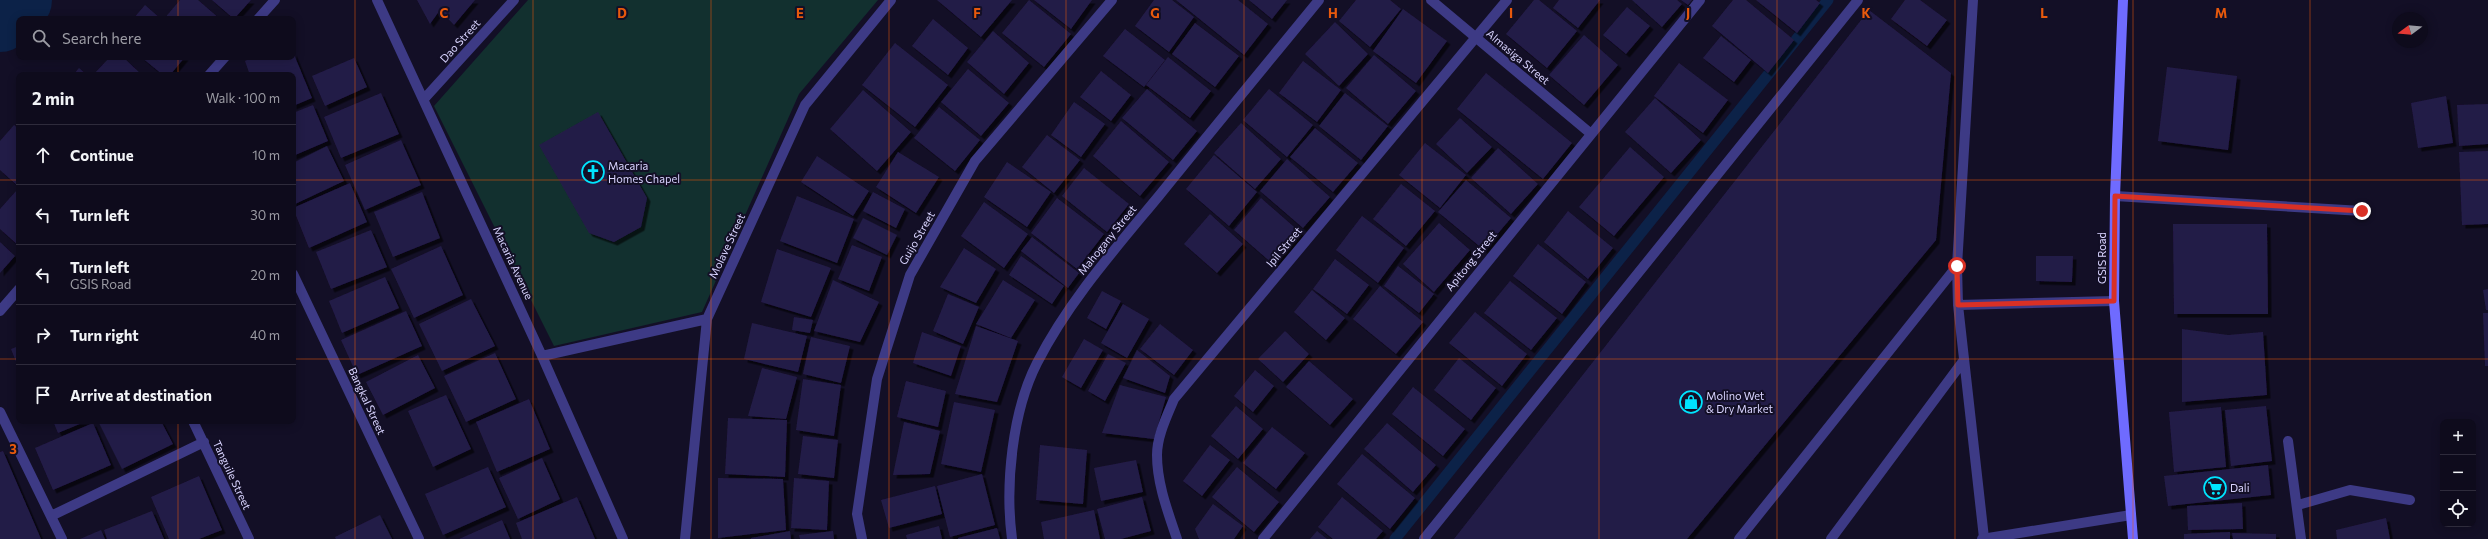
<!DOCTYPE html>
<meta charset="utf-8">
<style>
:root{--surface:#0e0b1c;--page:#171425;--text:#f1f3f6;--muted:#9b9ba3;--line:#2e2b3b}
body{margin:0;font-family:Commissioner,sans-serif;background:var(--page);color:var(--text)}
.controls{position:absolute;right:12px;bottom:12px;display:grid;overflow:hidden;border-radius:8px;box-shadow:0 2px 10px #0003}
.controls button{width:36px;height:36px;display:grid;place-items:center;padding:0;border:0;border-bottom:1px solid var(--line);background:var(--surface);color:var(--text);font:20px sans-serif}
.compass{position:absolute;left:2392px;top:12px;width:36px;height:36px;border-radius:50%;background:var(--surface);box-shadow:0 2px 10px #0003;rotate:254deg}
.stop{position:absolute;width:12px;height:12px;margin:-9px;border:3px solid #d93025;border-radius:50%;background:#fff}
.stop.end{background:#d93025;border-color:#fff;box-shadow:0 1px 4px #0008}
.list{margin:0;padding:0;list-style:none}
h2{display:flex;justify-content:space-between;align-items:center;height:52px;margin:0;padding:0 16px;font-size:17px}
h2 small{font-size:13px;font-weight:400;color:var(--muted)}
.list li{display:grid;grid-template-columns:26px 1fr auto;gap:12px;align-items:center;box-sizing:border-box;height:60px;padding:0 16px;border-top:1px solid var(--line)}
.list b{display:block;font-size:15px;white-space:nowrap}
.list p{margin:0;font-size:13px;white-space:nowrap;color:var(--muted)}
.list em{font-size:13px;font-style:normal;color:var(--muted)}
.icon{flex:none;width:22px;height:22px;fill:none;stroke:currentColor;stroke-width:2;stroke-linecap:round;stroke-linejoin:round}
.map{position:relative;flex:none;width:2488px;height:539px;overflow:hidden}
.search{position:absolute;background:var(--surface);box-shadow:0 2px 10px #0003;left:16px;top:16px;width:280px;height:44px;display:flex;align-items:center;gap:10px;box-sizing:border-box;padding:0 14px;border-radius:8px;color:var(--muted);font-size:15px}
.panel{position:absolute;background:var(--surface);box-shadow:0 2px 10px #0003;left:16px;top:72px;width:280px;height:352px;border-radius:8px}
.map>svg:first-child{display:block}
.green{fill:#12302f}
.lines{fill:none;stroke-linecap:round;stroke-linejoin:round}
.stream{stroke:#0c2248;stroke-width:11}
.river{stroke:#0c2248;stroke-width:68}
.building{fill:#241b47;filter:url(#shadow)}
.lane{stroke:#3d3a85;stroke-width:10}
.street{stroke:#3d3a85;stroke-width:10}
.secondary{stroke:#6f6bff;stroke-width:10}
.route{stroke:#d93025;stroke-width:5}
.grid{fill:none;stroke:#e8590c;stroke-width:1;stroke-opacity:0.55}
.labels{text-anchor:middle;stroke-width:4;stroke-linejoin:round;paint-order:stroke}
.street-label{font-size:11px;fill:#d9d4ff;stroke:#130f26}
.poi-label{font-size:11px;fill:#d9d4ff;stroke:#130f26;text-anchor:start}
.grid-label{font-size:13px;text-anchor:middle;font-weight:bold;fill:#e8590c;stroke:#130f26;stroke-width:4;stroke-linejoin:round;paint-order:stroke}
</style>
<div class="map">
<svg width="2488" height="539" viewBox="0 0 2488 539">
<defs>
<filter id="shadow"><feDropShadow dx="3.5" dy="3.5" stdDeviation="0" flood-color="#0009"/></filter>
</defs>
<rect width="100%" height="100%" fill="#130f26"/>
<!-- green -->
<path class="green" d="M528 0H878L799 94 702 312 554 346 434 106Z"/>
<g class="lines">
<!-- stream -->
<path class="stream" d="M1395 539 1828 0"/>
<!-- river -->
<path class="river" d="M0 18 18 0"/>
</g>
<!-- building -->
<path class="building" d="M180 0H198L220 19H164Z
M212 0H251L234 19Z
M417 0H475L454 25 440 10 430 24Z
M937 0H1012L981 37Z
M1029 0 1071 34 1044 67 1002 33Z
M1034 0H1092L1071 29Z
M1154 0H1172L1194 17 1169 52 1135 26Z
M1176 0H1238L1268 24 1244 55Z
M1249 0H1287L1272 19Z
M1356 0H1390L1401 9 1370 47 1339 21Z
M1534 0H1539L1577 31 1547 68 1506 34Z
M1559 0H1600L1578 28 1553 8Z
M1632 0H1677L1682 4 1662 27Z
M1681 0H1692L1688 5Z
M1733 0H1746L1794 40 1768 73 1712 26Z
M1756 0H1816L1820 3 1797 33Z
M1905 0H1920L1947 20 1927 46 1891 19Z
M145 5 161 19H133Z
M1627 7 1650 26 1626 54 1603 35Z
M1403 9 1447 41 1416 83 1373 51Z
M1869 10 1951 73 1936 240 1687 539H1454Z
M933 19 968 48 948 75 912 46Z
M1335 22 1368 54 1339 86 1305 54Z
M1195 23 1239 56 1215 87 1172 54Z
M1125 29 1165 60 1144 87 1103 56Z
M993 31 1029 63 1004 94 967 62Z
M1584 35 1618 65 1584 105 1549 75Z
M1721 36 1751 60 1734 82 1703 58Z
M895 43 948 85 915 127 862 85Z
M293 52 312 98 293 106V75H250L245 61 253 57H293Z
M1374 55 1416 91 1388 124 1346 88Z
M110 57H123L142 75H93Z
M141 57H185L170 75H163Z
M1168 57 1211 91 1190 118 1146 85Z
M354 58 367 87 325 106 312 76Z
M1303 61 1341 90 1317 122 1279 93Z
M1679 63 1728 100 1703 133 1654 96Z
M2167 67 2237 76 2228 150 2158 141Z
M79 68 87 75H73Z
M968 69 1009 103 981 136 941 102Z
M1101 71 1131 95 1111 121 1080 97Z
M1486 73 1572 143 1543 179 1457 109Z
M1147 89 1197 131 1173 160 1122 118Z
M1269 89 1313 125 1287 157 1243 120Z
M863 90 911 132 877 171 830 129Z
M381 93 399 134 341 158 324 117Z
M1345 93 1388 126 1361 160 1319 126Z
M2446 96 2453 143 2418 148 2411 103Z
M1655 98 1701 140 1671 173 1625 132Z
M1074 102 1105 124 1081 157 1051 135Z
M2488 104V144L2459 146 2457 105Z
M313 105 328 141 293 156V113Z
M939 107 980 140 955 171 914 138Z
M598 112 647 198 641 227 614 242 589 233 539 145Z
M1460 118 1492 147 1467 173 1436 144Z
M1121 121 1169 162 1140 196 1093 156Z
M1241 123 1281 159 1255 189 1214 153Z
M14 125 19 129V187L0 170V141Z
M1315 128 1358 163 1333 192 1290 157Z
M1047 135 1080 160 1054 193 1022 167Z
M401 140 421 185 365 210 345 165Z
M1425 143 1466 175 1440 208 1399 175Z
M327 146 344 181 293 205V163Z
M1630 147 1664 177 1614 236 1579 207Z
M1498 148 1538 184 1511 214 1471 178Z
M2488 151V224L2462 225 2459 152Z
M898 152 939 177 916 213 876 187Z
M1214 155 1257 192 1229 226 1186 189Z
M817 156 869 191 853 216 801 182Z
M1287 159 1330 197 1303 228 1260 191Z
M1007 162 1051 192 1027 227 984 197Z
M1084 168 1129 204 1107 232 1062 196Z
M1466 180 1511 218 1484 250 1438 212Z
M350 183 367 222 309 248 293 208Z
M1401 184 1435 211 1406 246 1373 219Z
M17 190 19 191V246L0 229V209Z
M422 192 440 238 393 257 374 212Z
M873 192 905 209 896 228 863 211Z
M797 196 854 219 837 263 780 241Z
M1057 198 1104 234 1077 269 1031 233Z
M1261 198 1301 233 1274 265 1234 230Z
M984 202 1028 234 1004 268 961 236Z
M1568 211 1613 248 1588 279 1544 242Z
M1210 214 1243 244 1217 273 1184 244Z
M1362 216 1404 248 1378 283 1336 250Z
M863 218 897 235 887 255 853 238Z
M1439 223 1470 250 1434 292 1403 264Z
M2173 224H2267L2268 314H2174Z
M371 230 387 267 331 289 316 252Z
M1032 237 1079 273 1068 288 1021 251Z
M0 242 15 256 0 273Z
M1538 244 1586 282 1562 314 1513 276Z
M852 245 882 257 869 291 838 279Z
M441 246 463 295 414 318 391 269Z
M964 248 996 269 976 303 940 287Z
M777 249 831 268 811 317 761 302Z
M1021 256 1064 286 1052 304 1009 275Z
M2036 256H2073L2072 282 2036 281Z
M1335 259 1369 285 1347 314 1313 289Z
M1398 266 1434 294 1419 313 1384 286Z
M385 277 399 308 342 333 329 301Z
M833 280 879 302 860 342 814 331Z
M1003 280 1035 300 1011 338 976 324Z
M1510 281 1557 318 1531 350 1484 313Z
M1380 286 1423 322 1396 354 1353 319Z
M2488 289V310H2486L2483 290Z
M1312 290 1345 318 1326 340 1294 312Z
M1102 291 1121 301 1106 329 1087 318Z
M948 294 979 307 963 344 933 331Z
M471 299 495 346 442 371 419 324Z
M1123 304 1149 319 1127 358 1101 343Z
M406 311 422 346 357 375 341 340Z
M1475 312 1527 354 1502 386 1449 343Z
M2483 313H2488V366H2485Z
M794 317 813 320 810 333 792 330Z
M752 323 807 336 798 372 744 359Z
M1160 324 1193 350 1174 375 1140 349Z
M976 326 1018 341 997 402 955 394Z
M2182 329 2228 335 2263 332 2267 395 2182 402Z
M1285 331 1309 354 1283 382 1258 359Z
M922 332 961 346 951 376 913 363Z
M811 337 850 346 841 383 803 374Z
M1084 339 1103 350 1081 388 1062 377Z
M19 346V369L11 349Z
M1137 350 1170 376 1165 393 1123 378Z
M495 353 516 399 466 422 444 376Z
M1108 354 1126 363 1105 401 1088 391Z
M418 355 435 388 383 415 366 382Z
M1459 358 1496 388 1471 420 1434 390Z
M1309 361 1353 399 1330 425 1286 387Z
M762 368 797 377 786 419 748 416Z
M1255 370 1274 386 1253 412 1234 396Z
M803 379 841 385 834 436 796 430Z
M906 381 946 391 938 427 897 417Z
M1120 385 1166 397 1154 439 1102 433Z
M1413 387 1465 429 1443 456 1392 414Z
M446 395 471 449 433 467 408 411Z
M529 399 550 449 497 472 476 422Z
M954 402 995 410 981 472 941 464Z
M1236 406 1263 429 1238 459 1211 436Z
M2266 406 2272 461 2231 466 2225 410Z
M2221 407 2226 467 2174 472 2169 412Z
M728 418 787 420 785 477 725 474Z
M53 421H87L58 433Z
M98 421H161L173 444 122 469Z
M904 422 940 431 930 474 893 475Z
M93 423 111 465 53 490 35 448Z
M1387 423 1436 465 1413 492 1364 449Z
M1272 427 1305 453 1276 489 1243 463Z
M803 436 838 440 834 478 798 474Z
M1040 445 1087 450 1083 504 1036 500Z
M1210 445 1230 460 1202 496 1183 481Z
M3 451 41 539H0V452Z
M1362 454 1415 498 1390 529 1337 484Z
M542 458 560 499 518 519 499 478Z
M1136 460 1143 492 1101 501 1094 468Z
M2268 465 2271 495 2168 506 2164 476Z
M488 467 506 507 443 535 425 494Z
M1237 467 1279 502 1254 532 1212 497Z
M982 474 995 525 950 537 937 486Z
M199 476 222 530 199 539H169L151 497Z
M718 478 783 479 786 530 718 538Z
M794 478 829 481 827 530 791 528Z
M935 486 942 514 889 528 881 500Z
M577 497 595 539H522L516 523Z
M1142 497 1151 531 1121 539H1105L1097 509Z
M1342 497 1383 531 1376 539H1333L1318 527Z
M2242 503 2243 529 2188 530 2187 506Z
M1213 504 1243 526 1234 539H1199L1195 529Z
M1094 510 1100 539H1044L1041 522Z
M152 511 164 539H107L104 530Z
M380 515 392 539H336L335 537Z
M2386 518 2390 539H2337L2336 530Z
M502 520 510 539H459Z
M939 526 942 539H907L906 535Z
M997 528 1000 539H958V538Z
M101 530 105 539H80Z
M790 531 791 539H751V538Z
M833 531 834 539H800L799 535Z
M1317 531 1327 539H1310Z
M2230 532V539H2184V534Z
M2232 533 2276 534V539H2233Z"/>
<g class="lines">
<!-- lane -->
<path class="lane" d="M1973 0 1957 266 1958 305 1984 538
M2115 196 2362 211
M1958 305 2114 301
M1424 539 1858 0
M1739 539 1957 266
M1831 539 1964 360"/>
<!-- street -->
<path class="street" d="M377 0 542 356 623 539
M1431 0 1590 133
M258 19 275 0
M209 75 225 57
M424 99 514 0
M293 274 419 539
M0 311 19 289
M542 356 707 319
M0 412 62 539
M193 421 249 539
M2288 441 2301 539
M2298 505 2350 490 2410 500
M51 516 204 442
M685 539 707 319 805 105 891 0
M862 539 857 514 877 379 910 275 975 161 1112 0
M1012 539C1005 485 1012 412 1037 363 1068 302 1115 249 1158 197 1211 131 1265 66 1319 0
M1177 539C1168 512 1157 484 1157 455 1157 436 1167 416 1174 399L1507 0
M1263 539 1700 0
M1982 539 2131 515"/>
<!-- secondary -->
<path class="secondary" d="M2123 0 2115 196 2114 301 2133 539"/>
</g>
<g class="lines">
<!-- route -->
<path class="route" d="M1957 266 1958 305 2114 301 2115 196 2362 211"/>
</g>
<!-- grid -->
<path class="grid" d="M178 0V19M355 0V539M533 0V539M711 0V539M889 0V539M1066 0V539M1244 0V539M1422 0V539M1599 0V539M1777 0V539M1955 0V539M2133 0V539M2310 0V539M178 57V75M0 180H19M293 180H2488M0 359H19M293 359H2488M178 421V539"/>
<!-- icons -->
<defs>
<g id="church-ring" transform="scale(1.15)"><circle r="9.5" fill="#130f26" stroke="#00e5ff" stroke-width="1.5"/><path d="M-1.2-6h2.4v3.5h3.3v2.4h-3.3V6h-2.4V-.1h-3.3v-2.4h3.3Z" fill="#00e5ff"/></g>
<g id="shop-ring" transform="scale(1.15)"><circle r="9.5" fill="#130f26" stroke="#00e5ff" stroke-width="1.5"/><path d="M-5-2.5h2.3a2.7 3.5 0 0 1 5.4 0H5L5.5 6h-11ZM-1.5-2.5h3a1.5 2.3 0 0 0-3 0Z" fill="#00e5ff"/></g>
<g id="supermarket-ring" transform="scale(1.15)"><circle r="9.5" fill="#130f26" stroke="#00e5ff" stroke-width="1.5"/><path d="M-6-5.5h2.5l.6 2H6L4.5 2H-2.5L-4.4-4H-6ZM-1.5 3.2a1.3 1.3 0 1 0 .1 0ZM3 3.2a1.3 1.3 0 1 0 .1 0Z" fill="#00e5ff"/></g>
</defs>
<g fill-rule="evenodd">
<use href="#church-ring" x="593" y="172"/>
<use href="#shop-ring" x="1691" y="402"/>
<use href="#supermarket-ring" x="2215" y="488"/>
</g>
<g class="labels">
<!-- street labels -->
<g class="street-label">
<text transform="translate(460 41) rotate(-48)" y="4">Dao Street</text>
<text transform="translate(1518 57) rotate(40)" y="4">Almasiga Street</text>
<text transform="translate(917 238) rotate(-60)" y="4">Guijo Street</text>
<text transform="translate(1107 240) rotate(-51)" y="4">Mahogany Street</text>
<text transform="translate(727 246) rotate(-65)" y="4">Molave Street</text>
<text transform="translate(1284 247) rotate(-50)" y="4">Ipil Street</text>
<text transform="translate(2102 258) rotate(-90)" y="4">GSIS Road</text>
<text transform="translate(1471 261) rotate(-51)" y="4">Apitong Street</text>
<text transform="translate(513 263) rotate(65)" y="4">Macaria Avenue</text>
<text transform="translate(367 401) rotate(65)" y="4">Bangkal Street</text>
<text transform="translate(232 475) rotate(65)" y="4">Tanguile Street</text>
</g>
<!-- poi labels -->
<g class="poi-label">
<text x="608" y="170">Macaria<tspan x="608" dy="13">Homes Chapel</tspan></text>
<text x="1706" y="400">Molino Wet<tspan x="1706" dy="13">&amp; Dry Market</tspan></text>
<text x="2230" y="492">Dali</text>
</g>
</g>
<g class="grid-label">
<text x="444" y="18">C</text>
<text x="622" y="18">D</text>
<text x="800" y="18">E</text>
<text x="977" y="18">F</text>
<text x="1155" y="18">G</text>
<text x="1333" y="18">H</text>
<text x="1511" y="18">I</text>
<text x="1688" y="18">J</text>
<text x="1866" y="18">K</text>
<text x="2044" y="18">L</text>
<text x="2221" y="18">M</text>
<text x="13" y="454">3</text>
</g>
</svg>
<div class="controls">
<button>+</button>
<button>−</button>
<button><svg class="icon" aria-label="locate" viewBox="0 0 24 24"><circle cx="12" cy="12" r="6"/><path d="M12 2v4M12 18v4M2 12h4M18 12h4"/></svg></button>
</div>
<svg class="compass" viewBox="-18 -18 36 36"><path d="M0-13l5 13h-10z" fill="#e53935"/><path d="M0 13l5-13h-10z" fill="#9b9ba3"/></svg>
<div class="stop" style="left:1957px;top:266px"></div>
<div class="stop end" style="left:2362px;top:211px"></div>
<div class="search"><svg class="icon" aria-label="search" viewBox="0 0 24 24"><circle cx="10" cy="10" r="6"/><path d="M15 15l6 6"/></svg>Search here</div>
<section class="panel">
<h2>2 min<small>Walk · 100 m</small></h2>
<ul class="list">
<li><svg class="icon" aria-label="ahead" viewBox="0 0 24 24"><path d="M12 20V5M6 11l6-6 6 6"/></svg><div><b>Continue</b></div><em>10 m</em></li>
<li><svg class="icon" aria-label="left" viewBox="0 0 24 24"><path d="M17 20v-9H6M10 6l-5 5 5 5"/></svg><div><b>Turn left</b></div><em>30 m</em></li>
<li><svg class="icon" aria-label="left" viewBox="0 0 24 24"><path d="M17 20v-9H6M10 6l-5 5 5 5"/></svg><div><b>Turn left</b><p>GSIS Road</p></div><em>20 m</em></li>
<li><svg class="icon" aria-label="right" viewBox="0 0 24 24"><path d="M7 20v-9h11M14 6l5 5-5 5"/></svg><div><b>Turn right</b></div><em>40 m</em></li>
<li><svg class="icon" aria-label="arrive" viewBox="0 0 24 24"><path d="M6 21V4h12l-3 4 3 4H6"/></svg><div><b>Arrive at destination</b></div></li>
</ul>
</section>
</div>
